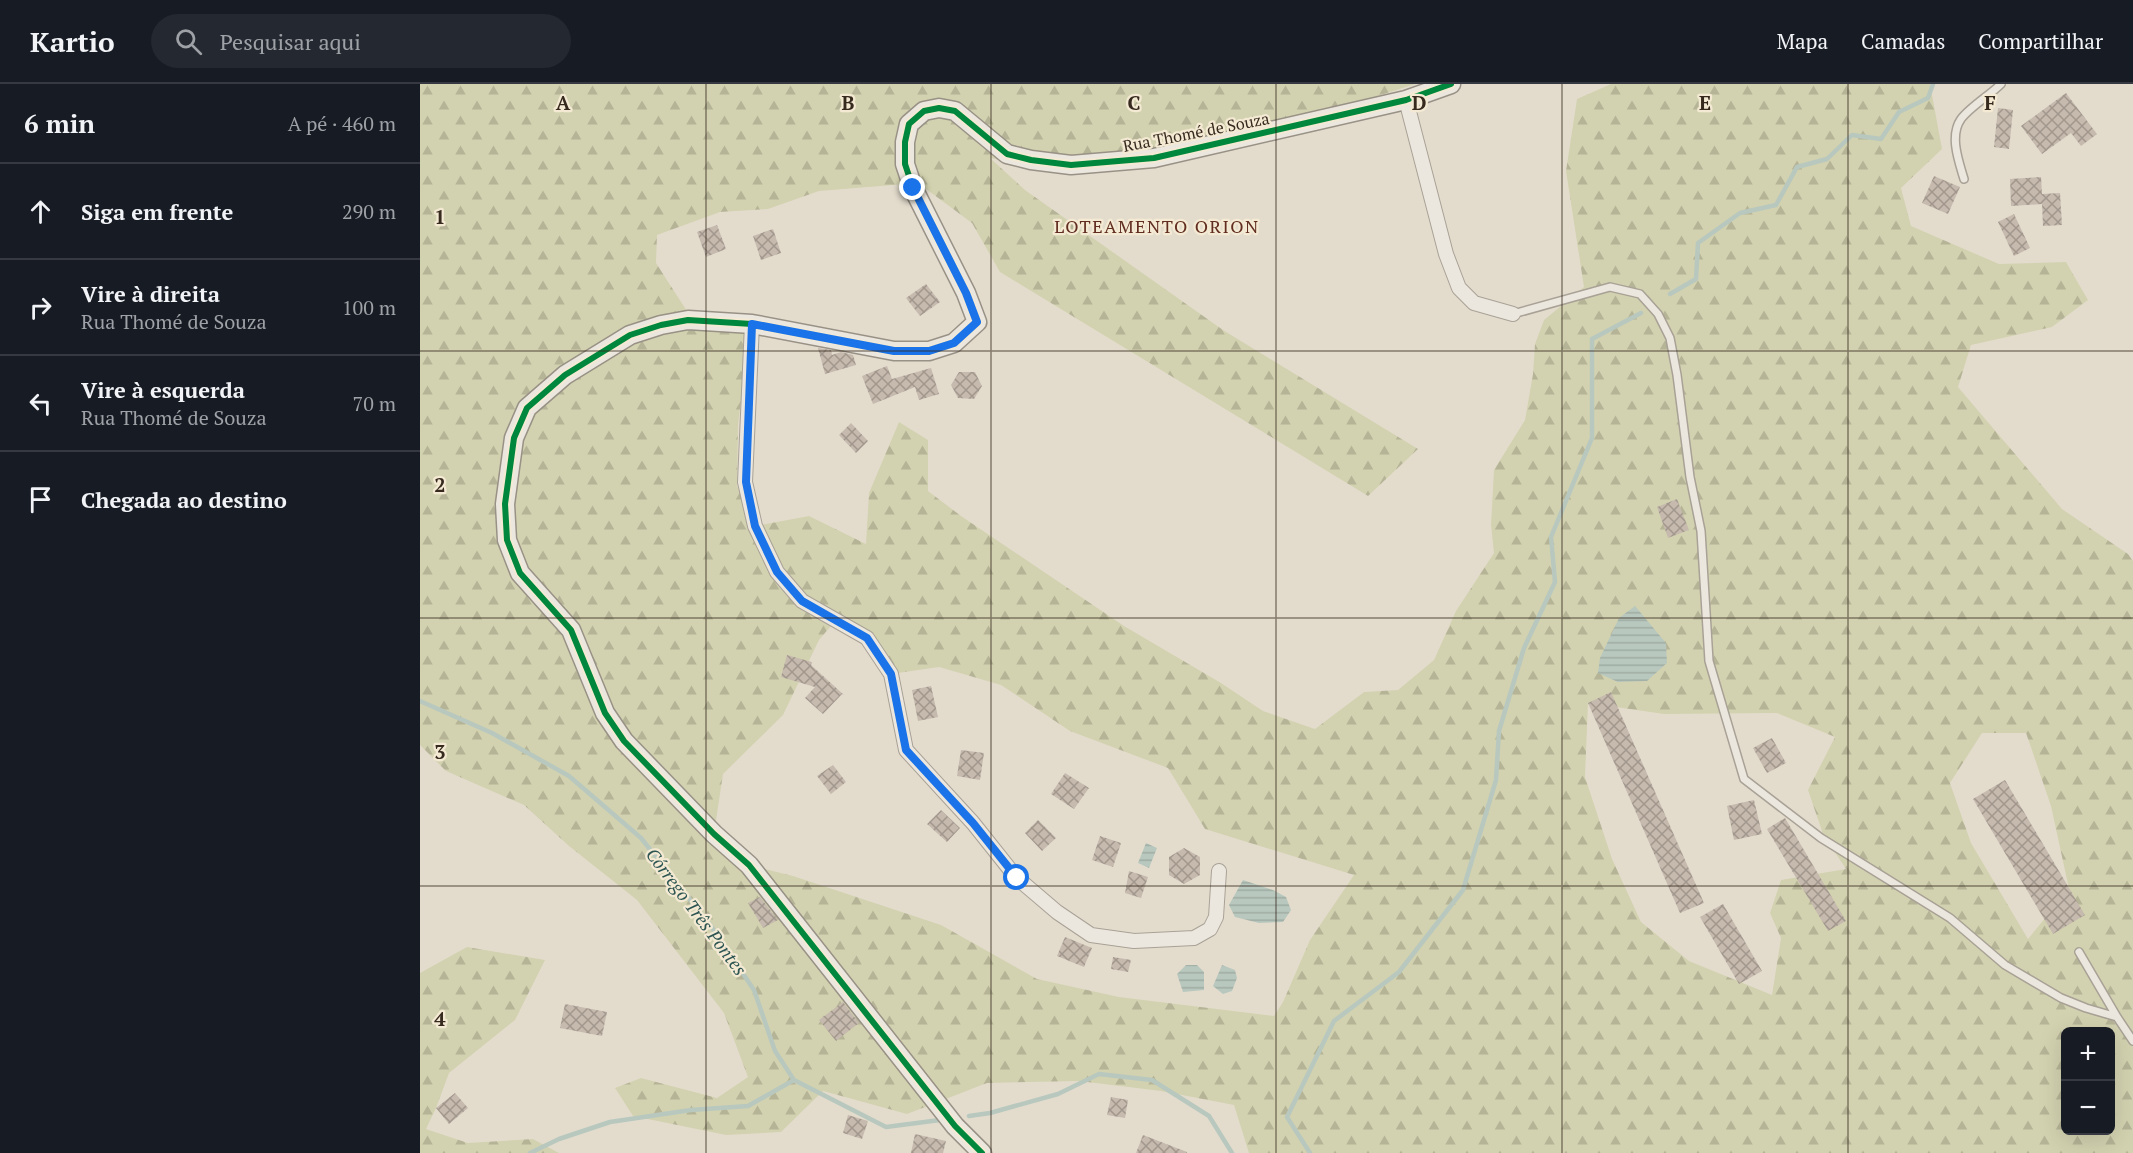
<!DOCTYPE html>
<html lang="pt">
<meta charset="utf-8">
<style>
:root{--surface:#171b24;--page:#242831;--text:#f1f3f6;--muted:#9ea1a6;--line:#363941}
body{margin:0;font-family:"PT Serif",serif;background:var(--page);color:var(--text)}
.controls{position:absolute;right:18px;bottom:18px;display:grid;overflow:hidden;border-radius:9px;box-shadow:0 6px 24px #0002}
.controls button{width:54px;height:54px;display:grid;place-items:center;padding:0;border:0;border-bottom:2px solid var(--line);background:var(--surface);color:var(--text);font:30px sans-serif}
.stop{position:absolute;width:18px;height:18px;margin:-14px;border:4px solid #1a73e8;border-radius:50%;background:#fff}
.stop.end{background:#1a73e8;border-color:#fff;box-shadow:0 2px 6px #0008}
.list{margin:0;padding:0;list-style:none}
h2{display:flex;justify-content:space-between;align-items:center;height:78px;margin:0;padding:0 24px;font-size:26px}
h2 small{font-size:20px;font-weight:400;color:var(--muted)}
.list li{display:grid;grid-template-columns:39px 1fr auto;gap:18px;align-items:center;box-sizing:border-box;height:96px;padding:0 24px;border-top:2px solid var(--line)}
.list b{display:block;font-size:22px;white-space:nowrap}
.list p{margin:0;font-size:20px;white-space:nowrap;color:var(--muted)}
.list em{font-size:20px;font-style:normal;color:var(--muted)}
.icon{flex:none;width:33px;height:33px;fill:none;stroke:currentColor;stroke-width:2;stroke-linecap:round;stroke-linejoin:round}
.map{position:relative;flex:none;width:1713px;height:1069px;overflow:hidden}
header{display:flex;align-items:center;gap:36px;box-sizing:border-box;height:84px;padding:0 30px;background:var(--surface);border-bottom:2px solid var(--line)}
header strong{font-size:28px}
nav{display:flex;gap:33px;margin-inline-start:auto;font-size:21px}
.search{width:420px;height:54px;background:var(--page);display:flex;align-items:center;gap:15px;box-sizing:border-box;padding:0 21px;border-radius:33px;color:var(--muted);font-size:22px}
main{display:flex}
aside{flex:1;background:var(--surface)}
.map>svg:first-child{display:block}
.forest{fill:url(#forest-firs);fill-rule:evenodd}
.water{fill:url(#water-rules)}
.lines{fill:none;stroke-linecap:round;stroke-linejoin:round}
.stream{stroke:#b8c8be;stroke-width:4.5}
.building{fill:url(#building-cross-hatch)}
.lane-casing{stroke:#a8a196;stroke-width:10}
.street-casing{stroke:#a8a196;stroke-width:16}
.secondary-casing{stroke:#989186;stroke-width:21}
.lane{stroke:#ece7de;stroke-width:7}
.street{stroke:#ece7de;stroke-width:14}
.secondary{stroke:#ece7de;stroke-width:18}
.cycleway-casing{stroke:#f4ead3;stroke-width:10}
.cycleway{stroke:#00873e;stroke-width:6}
.route{stroke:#1a73e8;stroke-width:8}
.grid{fill:none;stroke:#362a1f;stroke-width:1.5;stroke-opacity:0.55}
.labels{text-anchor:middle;stroke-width:4.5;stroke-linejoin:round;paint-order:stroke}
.street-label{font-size:16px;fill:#362a1f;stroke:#f4ead3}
.neighbourhood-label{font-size:18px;letter-spacing:1.5px;fill:#612d20;stroke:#f4ead3}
.water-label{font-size:18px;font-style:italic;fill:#2e5552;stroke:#f4ead3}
.grid-label{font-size:20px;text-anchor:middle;font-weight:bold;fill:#362a1f;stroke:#f4ead3;stroke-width:4.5;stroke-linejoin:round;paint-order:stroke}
</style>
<header>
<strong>Kartio</strong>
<div class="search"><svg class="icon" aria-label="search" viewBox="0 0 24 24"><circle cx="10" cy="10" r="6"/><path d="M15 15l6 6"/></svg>Pesquisar aqui</div>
<nav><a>Mapa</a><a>Camadas</a><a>Compartilhar</a></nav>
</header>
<main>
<aside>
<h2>6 min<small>A pé · 460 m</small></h2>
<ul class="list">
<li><svg class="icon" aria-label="ahead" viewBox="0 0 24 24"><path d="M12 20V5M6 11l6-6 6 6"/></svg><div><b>Siga em frente</b></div><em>290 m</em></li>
<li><svg class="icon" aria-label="right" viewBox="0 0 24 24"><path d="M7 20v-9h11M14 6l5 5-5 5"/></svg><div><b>Vire à direita</b><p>Rua Thomé de Souza</p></div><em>100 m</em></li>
<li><svg class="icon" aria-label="left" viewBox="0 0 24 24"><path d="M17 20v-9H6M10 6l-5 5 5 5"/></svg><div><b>Vire à esquerda</b><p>Rua Thomé de Souza</p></div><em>70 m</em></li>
<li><svg class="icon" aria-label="arrive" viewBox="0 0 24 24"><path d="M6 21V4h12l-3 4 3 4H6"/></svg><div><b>Chegada ao destino</b></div></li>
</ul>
</aside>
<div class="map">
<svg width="1713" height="1069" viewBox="0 0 1713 1069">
<defs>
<pattern id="forest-firs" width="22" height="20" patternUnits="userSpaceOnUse" patternTransform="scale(1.5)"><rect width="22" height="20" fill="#d2d2b0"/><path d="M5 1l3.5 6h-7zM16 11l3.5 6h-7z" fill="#b5b497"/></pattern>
<pattern id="water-rules" width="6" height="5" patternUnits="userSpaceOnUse" patternTransform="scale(1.5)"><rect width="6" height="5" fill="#b8c8be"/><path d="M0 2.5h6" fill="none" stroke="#9faca3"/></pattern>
<pattern id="building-cross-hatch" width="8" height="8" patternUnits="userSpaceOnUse" patternTransform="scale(1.5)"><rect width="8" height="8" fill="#c6baae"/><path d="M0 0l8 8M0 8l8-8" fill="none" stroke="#a2978d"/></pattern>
</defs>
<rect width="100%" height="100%" fill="#e3dccd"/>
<!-- forest -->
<path class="forest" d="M0 0H995L737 83 629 85 570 74 605 106 803 246 998 365 948 412 580 188 552 139 498 99 399 107 348 125 300 128 237 151 236 179 274 238 329 248 318 341 317 402 335 442 389 432 446 460 449 409 479 338 508 356V407L541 432 704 542 801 599 843 627 895 645 944 608 978 606 1014 576 1036 527 1074 469 1071 441 1074 386 1105 336 1113 290 1115 260 1124 236 1164 203 1146 87 1157 15 1191 0H1510L1522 65 1481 104 1491 142 1579 180 1646 178 1668 216 1632 243 1551 261 1538 303 1642 425 1708 470 1713 477V1069H829L814 1021 741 1007 659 997 567 999 487 1030 403 1007 361 1048 306 1051 213 1032 195 1004 221 994 297 1014 328 993 304 929 217 816 149 762 104 721 26 687 0 661ZM416 536 447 554 471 590 519 583 581 601 650 647 748 684 785 745 934 791 890 856 863 918 854 932 699 913 617 895 521 841 373 792 329 781 294 750 303 690 363 631 399 556ZM1168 619 1244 630 1357 629 1415 653 1388 706 1403 750 1426 785 1361 796 1350 829 1361 854 1352 911 1269 877 1221 838 1192 775 1165 693ZM1562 649H1606L1631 722 1649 805 1608 855 1551 759 1530 699ZM1646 948H1690V1046H1646Z
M47 863 125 876 95 936 29 989 16 1024 6 1045 48 1059 113 1055 139 1069H0V889Z"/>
<!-- water -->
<path class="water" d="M1215 522 1246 559 1247 579 1227 597 1198 598 1178 589 1180 574 1199 534Z
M726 759 737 764 729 784 718 779Z
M823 796 853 806 866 813 871 826 863 838 839 839 815 833 809 821Z
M766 881H777L784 888V906L763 908 757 890Z
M802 881 815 886 817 894 812 907 803 910 793 902Z"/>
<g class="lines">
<!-- stream -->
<path class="stream" d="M1250 210 1276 195 1278 159 1320 129 1356 121 1377 83 1407 75 1432 51 1461 55 1479 28 1508 14 1513 0
M0 617 72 649 149 692 221 754 291 842 334 906 355 967 374 996 466 1043 520 1036
M549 1032 570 1029 638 1010 679 990 732 996 789 1032 812 1069
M110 1069 139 1055 190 1038 271 1026 328 1022 374 996
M890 1069 867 1033 914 937 979 888 1043 806 1076 696 1079 647 1104 564 1135 498 1131 453 1172 354V255L1221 229"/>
</g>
<!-- building -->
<path class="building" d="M1646 9 1677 50 1661 62 1651 49 1622 70 1601 42Z
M1578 24 1593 26 1589 65 1574 63Z
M1514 92 1540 103 1528 130 1502 119Z
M1621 93 1622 110 1640 109 1642 141 1623 142 1622 120 1591 122 1590 95Z
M1594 130 1610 164 1594 172 1578 138Z
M297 141 306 165 286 173 277 148Z
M353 145 361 169 341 176 333 152Z
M506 200 520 218 500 232 486 214Z
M398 264 411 266 412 271 421 268 433 271 436 281 405 290Z
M467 282 472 295 511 284 519 310 499 316 495 303 453 320 442 292Z
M539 288H555L562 302 554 315 538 314 531 301Z
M431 339 448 357 436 369 419 351Z
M1257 415 1269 446 1248 454 1237 423Z
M367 571 392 578 391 581 424 611 422 610 403 630 385 614 395 603 361 593Z
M511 602 518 633 498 637 492 606Z
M1191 608 1284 819 1260 829 1168 619Z
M1352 654 1366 679 1347 689 1333 664Z
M541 666 564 669 560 696 537 692Z
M413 681 426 698 411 710 397 692Z
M645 689 669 704 654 725 631 710Z
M1585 696 1665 831 1633 850 1553 715Z
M1334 716 1342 750 1314 756 1307 722Z
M521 726 540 744 527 758 507 740Z
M1365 734 1426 837 1408 847 1347 745Z
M618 736 636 754 622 767 605 749Z
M680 752 701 759 693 783 672 776Z
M764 764 780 773V791L764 800 749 791V773Z
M709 787 728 793 721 814 705 809Z
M340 813 358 836 343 844 328 819Z
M1303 820 1342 887 1319 900 1280 833Z
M645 853 672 864 664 883 637 872Z
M693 873 711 876 708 888 691 885Z
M423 918 439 939 416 957 399 936Z
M145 920 187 928 182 952 140 944Z
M35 1009 48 1024 29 1040 16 1024Z
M691 1013 708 1016 705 1034 687 1031Z
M428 1031 448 1037 442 1055 423 1049Z
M495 1050 526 1057 523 1069H491Z
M723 1051 767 1068V1069H716Z"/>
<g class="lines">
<!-- lane casing -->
<g class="lane-casing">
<path id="lane" d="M1544 95C1539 78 1529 52 1541 35 1550 23 1570 11 1581 0
M1093 230 1190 203 1220 210 1238 230 1250 254 1257 291 1270 393 1281 447 1289 577 1324 695 1401 754 1530 834 1585 881 1641 914 1666 924 1697 933 1659 868
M1697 933 1713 957"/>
</g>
<!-- street casing -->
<g class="street-casing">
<path id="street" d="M986 16 1026 170 1039 204 1054 219 1093 230
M332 240 325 398 335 442 357 488 382 517 447 554 471 590 486 666 553 739 596 793 637 828 671 851 714 857 774 854 790 845 796 833 799 787"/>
</g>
<!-- secondary casing -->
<g class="secondary-casing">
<path id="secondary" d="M562 1069 535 1042 329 781 294 750 204 657 185 629 151 546 100 489 87 456 85 420 94 354 107 324 145 291 210 251 241 241 268 236 332 240 474 267H509L534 259 557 238 546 209 493 104 485 80V58L489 40 504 27 519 24 535 27 587 70 611 76 651 81 734 74 986 16 1031 0"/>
</g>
<!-- lane -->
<use href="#lane" class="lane"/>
<!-- street -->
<use href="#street" class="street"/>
<!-- secondary -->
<use href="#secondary" class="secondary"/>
<!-- cycleway casing -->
<g class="cycleway-casing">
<path id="cycleway" d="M562 1069 535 1042 329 781 294 750 204 657 185 629 151 546 100 489 87 456 85 420 94 354 107 324 145 291 210 251 241 241 268 236 332 240 474 267H509L534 259 557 238 546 209 493 104 485 80V58L489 40 504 27 519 24 535 27 587 70 611 76 651 81 734 74 986 16 1031 0"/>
</g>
<!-- cycleway -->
<use href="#cycleway" class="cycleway"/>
</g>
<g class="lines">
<!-- route -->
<path class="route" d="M493 104 546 209 557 238 534 259 509 267H474L332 240 326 398 335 442 357 488 382 517 447 554 471 590 486 666 553 739 597 794"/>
</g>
<!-- grid -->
<path class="grid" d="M286 0V1069M571 0V1069M856 0V1069M1142 0V1069M1428 0V1069M0 267H1713M0 534H1713M0 802H1713"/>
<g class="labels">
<!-- street labels -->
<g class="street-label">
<text transform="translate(776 48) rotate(-11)" y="6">Rua Thomé de Souza</text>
</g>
<!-- neighbourhood labels -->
<g class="neighbourhood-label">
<text x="737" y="149">LOTEAMENTO ORION</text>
</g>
<!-- water labels -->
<g class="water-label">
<text transform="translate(276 828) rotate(53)" y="6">Córrego Três Pontes</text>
</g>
</g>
<g class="grid-label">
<text x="143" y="26">A</text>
<text x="428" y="26">B</text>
<text x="714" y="26">C</text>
<text x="999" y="26">D</text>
<text x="1285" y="26">E</text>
<text x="1570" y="26">F</text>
<text x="20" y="140">1</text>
<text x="20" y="408">2</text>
<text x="20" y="675">3</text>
<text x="20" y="942">4</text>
</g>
</svg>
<div class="controls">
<button>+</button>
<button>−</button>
</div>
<div class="stop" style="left:597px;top:794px"></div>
<div class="stop end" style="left:493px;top:104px"></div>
</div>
</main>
